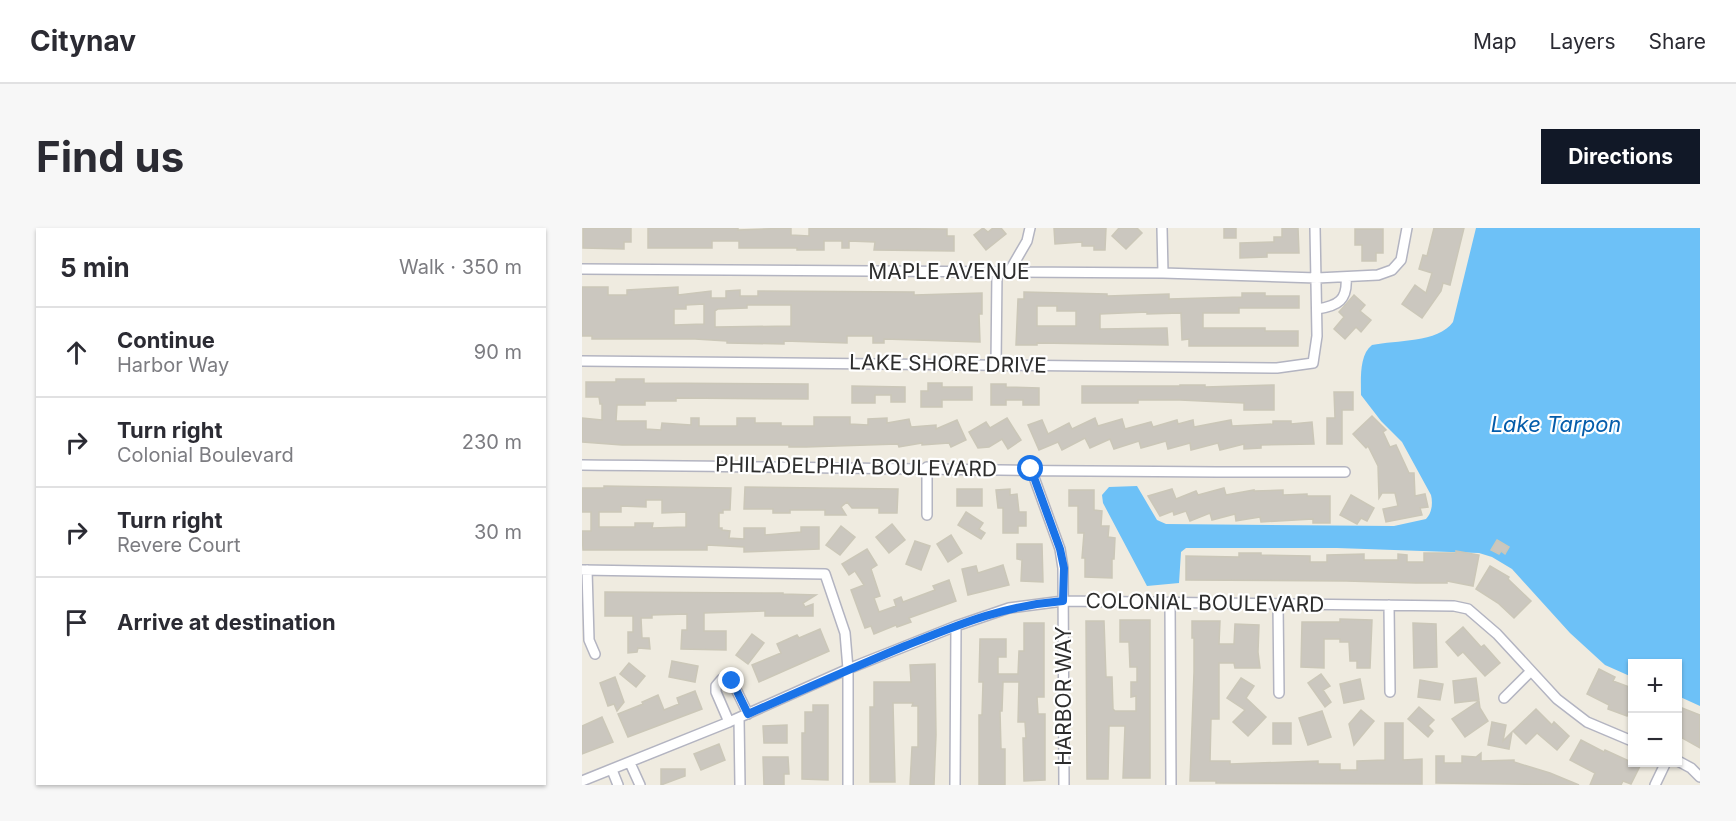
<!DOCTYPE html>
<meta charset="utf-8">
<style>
:root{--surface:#fff;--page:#f7f7f7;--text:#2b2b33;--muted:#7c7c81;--line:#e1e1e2;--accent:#111827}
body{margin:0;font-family:Inter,sans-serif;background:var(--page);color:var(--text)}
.controls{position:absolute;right:18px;bottom:18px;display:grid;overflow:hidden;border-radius:0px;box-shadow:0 2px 4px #0004}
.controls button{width:54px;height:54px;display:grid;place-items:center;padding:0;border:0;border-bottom:2px solid var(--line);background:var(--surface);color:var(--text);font:30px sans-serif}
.stop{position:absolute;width:18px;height:18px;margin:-14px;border:4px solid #1a73e8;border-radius:50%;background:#fff}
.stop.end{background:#1a73e8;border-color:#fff;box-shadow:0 2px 6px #0008}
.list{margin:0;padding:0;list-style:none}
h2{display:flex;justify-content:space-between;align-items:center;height:78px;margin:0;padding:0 24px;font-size:26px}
h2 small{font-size:20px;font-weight:400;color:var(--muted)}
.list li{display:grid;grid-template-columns:39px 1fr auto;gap:18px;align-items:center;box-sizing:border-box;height:90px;padding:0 24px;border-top:2px solid var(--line)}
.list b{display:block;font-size:22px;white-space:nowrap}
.list p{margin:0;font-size:20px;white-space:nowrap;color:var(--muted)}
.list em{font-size:20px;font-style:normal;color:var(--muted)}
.icon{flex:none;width:33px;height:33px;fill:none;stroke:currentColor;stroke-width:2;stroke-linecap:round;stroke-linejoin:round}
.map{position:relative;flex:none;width:1118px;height:557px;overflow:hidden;border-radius:0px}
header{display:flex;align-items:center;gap:36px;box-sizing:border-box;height:84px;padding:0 30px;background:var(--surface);border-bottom:2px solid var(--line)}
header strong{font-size:28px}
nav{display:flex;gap:33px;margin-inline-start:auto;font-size:21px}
.intro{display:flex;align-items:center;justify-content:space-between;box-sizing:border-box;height:144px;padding:0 36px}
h1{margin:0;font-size:42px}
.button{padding:15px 27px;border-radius:0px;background:var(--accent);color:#fff;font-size:21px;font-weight:700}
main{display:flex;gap:36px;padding:0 36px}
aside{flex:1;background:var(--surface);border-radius:0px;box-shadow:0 2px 4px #0004}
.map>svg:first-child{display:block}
.water{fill:#6dc1f7}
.building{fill:#cbc7bf;stroke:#cbc7b8;stroke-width:1.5;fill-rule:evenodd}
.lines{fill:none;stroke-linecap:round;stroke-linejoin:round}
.minor-casing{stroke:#b3b4c1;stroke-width:12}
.minor{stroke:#fff;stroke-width:9}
.route{stroke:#1a73e8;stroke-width:8}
.labels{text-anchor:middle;stroke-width:4.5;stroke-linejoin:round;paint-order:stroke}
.street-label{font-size:21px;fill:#2d2d2d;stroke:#fff}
.water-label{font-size:22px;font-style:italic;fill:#055daa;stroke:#fff}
</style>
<header>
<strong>Citynav</strong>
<nav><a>Map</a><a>Layers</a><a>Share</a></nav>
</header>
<div class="intro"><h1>Find us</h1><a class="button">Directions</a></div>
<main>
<aside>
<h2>5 min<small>Walk · 350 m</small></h2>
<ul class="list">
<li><svg class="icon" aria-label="ahead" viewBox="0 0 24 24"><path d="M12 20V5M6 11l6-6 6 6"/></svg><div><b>Continue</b><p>Harbor Way</p></div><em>90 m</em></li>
<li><svg class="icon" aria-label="right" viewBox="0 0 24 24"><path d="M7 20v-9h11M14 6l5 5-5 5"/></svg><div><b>Turn right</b><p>Colonial Boulevard</p></div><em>230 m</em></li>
<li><svg class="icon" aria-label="right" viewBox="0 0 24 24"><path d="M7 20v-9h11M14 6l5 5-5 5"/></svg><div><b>Turn right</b><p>Revere Court</p></div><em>30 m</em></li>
<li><svg class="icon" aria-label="arrive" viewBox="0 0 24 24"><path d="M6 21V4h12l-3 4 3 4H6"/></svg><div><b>Arrive at destination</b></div></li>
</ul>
</aside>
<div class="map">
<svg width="1118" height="557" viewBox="0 0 1118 557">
<rect width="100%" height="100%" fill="#efebe0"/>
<!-- water -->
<path class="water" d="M894 0H1118V478L1096 468V436H1050V449L1023 437 988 405 930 341 910 329 897 325 755 320H604L599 324 597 355 565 358 521 275 520 267 527 259 555 258 575 292 584 296 812 298 844 291C850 285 851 275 849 267L820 214 799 193 779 167C779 151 777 127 790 117 814 112 856 115 871 94Z"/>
<!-- building -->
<path class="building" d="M1 0H49V14H42V21L1 20Z
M66 0H156V2L209 0V7L227 8V0L365 1V8H372V23L292 22 293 14 267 13V20H260V13H242V22H215V20H157V13H130V20H66Z
M401 0 406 4 411 0H419L424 6 404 22 392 7Z
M472 0H524L523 22H512V18H500V14L473 16Z
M537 0H555L560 5 544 21 530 8Z
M642 0H654V10H642Z
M700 0H716L717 25H685V29L658 30V15L692 14V9H700Z
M852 0H882L868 57 861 55 859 63 840 90 820 76 833 57 844 65 850 45 837 41 841 27 845 28Z
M773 1H801V25H794V33H780V17H773Z
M0 59H26V67H45V62L96 59V67L129 63V70H144V63L158 62V68H176V63L332 64V67L400 65V86H397L398 114 302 111V115H291V108H265V115L202 113V116L145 115V113L113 111H10V108H0ZM122 76V96L92 97V81H104V77ZM165 77H209V98L133 99V83L136 81 165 80Z
M442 64 525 66V68L587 66V71L660 69V65H683V68H717V80H657V85H621V100H683V103H716V118H607V111L600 112 599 85 565 86V84L518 86V101L585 100 586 117 455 115V117H434L436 71H442ZM455 78H475V83H494V98H455Z
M772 67 783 77 778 83 789 92 779 104 774 99 763 111 752 101 762 89 757 84Z
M34 151H62V155L226 156V171L94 170V173H63V177H35L34 193H64V201L79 202 80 195 109 197V190H117V198H155V190H173V195H199V198H232V189H268V196L286 197V191L305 190V195L327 191 329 199 354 197V201L375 192 384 212 369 219 367 215 340 217V215L317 219 316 216 224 219H207V217H40L0 214V190L20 192V176H18L17 169H4V154H34Z
M346 155H360V159H390V172H360V179H339V163H346Z
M409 156H424V159L457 160V177H441V172H424V177H409Z
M598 157H623V159L692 157V182H662V175L598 172H556V175H500V158H598Z
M270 158 323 159V174H309V167H293V175H270Z
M752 164H771V182H760V216H745V190H753Z
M790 188 804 202 801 204 808 219 814 217 827 245H832L833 268 843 266 846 279 838 280 840 287 804 294 801 281 816 278 813 265H800L797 270 796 238 786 218 784 220 771 206Z
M425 190 439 212 426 221 420 211 407 219 396 220 387 204 404 194 408 200Z
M513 190 516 198 540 191 543 201 569 194 571 199 595 192 596 196 611 192 612 199 649 192 650 198 691 196V193H709V196L730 194 732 216 679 217V220L662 221V216L638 222 636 215 609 222 608 215 586 221 584 213 559 220 557 213 532 221 528 211 508 220 503 210 480 222 476 214 457 222 446 197 460 192 466 206 487 195 490 201Z
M22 258 149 260 148 282H141V285H137V300H140V302L148 303 147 310 162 311V300H183V307L219 304V299H237V321L162 324V319L125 317V322H1L0 303H9V284H0V260H22ZM64 272H80V285L104 284V299L70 300 71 295H53V299H17V284H39V278L64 279Z
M163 259 316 261 315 285H297V280H270L265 274 259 279 264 287H243V282H208V285H191V281H162Z
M642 260 644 267 672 262V263L701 262V267L725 266V268H748V295H731V291L679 294 678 289 654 293 653 286 630 292 628 285 608 293 604 283 592 287 591 283 578 288 566 268 590 261 594 271 614 263 616 267Z
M375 261H400V278H375Z
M428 261V267L435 266 437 284H444V298H436V305H421V280H416L414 262Z
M487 262H512V282L520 283 519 298H527L526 309 533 310 532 331H530V350L503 349V330H500L502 305H496V278H487Z
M769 267 792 280 785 293 779 290 775 296 758 287Z
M384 284 401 295 397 301 403 305 399 311 376 297Z
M310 296 323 312 307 325 294 309Z
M259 298 273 309 258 327 244 317Z
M369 307 380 325 366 334 355 316Z
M915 312 927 319 923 326 919 323 917 326 909 322Z
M333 313 348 318 339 342 324 336Z
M435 316H460L461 354 439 353 440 332 435 331Z
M285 321 295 337 289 341 298 368 292 370 297 384 314 378 312 372 319 369 321 374 353 362 351 358 367 352 374 373 327 390 329 394 315 399 314 397 292 406 289 398 283 400 269 362 282 357 273 343 267 347 260 336Z
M874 323 897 327 891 358 865 353V355H834L764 353 604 352V328L657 329V325H679V327L728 328V334H745V327L782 326V332H816V326L825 327V334H842V325H874Z
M421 337 427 357 386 367 380 341 394 338 396 345Z
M908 338 927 349 926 351 949 373 932 390 916 375 894 361Z
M23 364 201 365V366L234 367 221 375 223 379 231 376V388H183V383L122 385V403H144V422L99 421 100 402H105V386L70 387V390H59L60 410H67L68 421 56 420 55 424 46 425V404H51V388H23Z
M758 391 790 392 788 440H775V433H768L767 414H758V411H742V440L719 439 720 394H758Z
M538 392H568V550H541L543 498H527L526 551H505L504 393H522L524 449H530L531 481 533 483H554V468L549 469V454H555V439H548L547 414H538Z
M610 393H638L637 416H652L653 396 677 397 676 424 678 440H653L652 435H637V491H629L628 533H648V536L736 533V536H758V542H775V533L803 532V495H821V532L840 531V556L634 555V553H608L612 444V410H610Z
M442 395H462V469H455L456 486H463V552L442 553 441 510H444L443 494H436L437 454H421L420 483H418L419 521H423V557H397V487H400L401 454H397L398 411H424V429H416V446H436L437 423H442Z
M831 395 854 396 855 439 832 440Z
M881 399 899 419 902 417 918 435 903 448 881 424 876 428 864 414Z
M238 401 247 423 177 454 170 437 199 425 195 416 215 407 217 410Z
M170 406 182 415 166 436 154 427Z
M90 433 116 438 113 454 87 449Z
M47 435 63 448 54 459 38 446Z
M353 436 354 507 352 557H328L330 519H336V478H330L331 475H311L313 554H288V479H292V454H329L328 437Z
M1017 441 1033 449 1031 453 1050 460V487L1046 485 1045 488 1026 481 1027 477 1005 466Z
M739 446 748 458 741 462 749 474 743 479 726 455Z
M33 449 42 474 35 483 32 476 26 478 18 455Z
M659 450 672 458 664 470 684 489 666 508 651 494 663 482 645 470Z
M894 450 897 472 873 475 871 453Z
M778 451 782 471 762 475 758 456Z
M838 452 861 456 858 472 836 469Z
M113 463 120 481 46 509 36 486 61 476 60 474 76 467 82 482 97 476 95 470Z
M897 473 898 480 906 493 883 509 870 491Z
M231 477H246V552L220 551V505H223V484H231Z
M1095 478 1118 487V520L1095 507Z
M837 479 852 492 846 498 851 503 846 509 826 491Z
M954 481 970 497 972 494 987 508 975 522 955 505 944 516 931 503Z
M779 482 792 493 772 517 767 496Z
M740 483 749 509 726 517 717 490Z
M20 489 31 514 0 526V498Z
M910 494 924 497 921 513 930 504 927 521 906 517Z
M691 495H709V516H691Z
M205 497V515H182L181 498Z
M999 512 1022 524 1023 522 1058 538 1049 556 1041 553 1039 557H1008L1013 545 988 532Z
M137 516 143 532 119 542 112 526Z
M899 525V533L932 532V534L968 545 997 557 854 555V528H862V535H880V528L894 529Z
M181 529H206L207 546H202V557H182Z
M79 541H103V548L79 557Z"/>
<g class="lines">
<!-- minor casing -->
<g class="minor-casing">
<path id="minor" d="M580 0 581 45
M0 41 581 45 735 50 796 47 810 42 819 32 825 0
M427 44 445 13 448 0
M735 81C756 78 766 72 764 49
M0 133 695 140 731 135 735 108 733 0
M414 137 415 44
M0 237C254 239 509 245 763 244
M449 241 478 321 481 340 482 557
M345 287V239
M0 342 243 346 263 405 266 441V557
M5 342 7 412 13 426
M588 375 589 557
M696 377 697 465
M807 377 808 464
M922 470 948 444
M157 490 158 557
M147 494 134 464V458L140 451H145L150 453 166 486
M1096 533 1109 540 1118 549
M48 535 58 557
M30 542 36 557
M0 553 147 494 266 441 374 398 427 380 481 373 872 378 886 381 915 406 975 471 1005 494 1050 513
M373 557 374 398
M1073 557 1084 534"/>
</g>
<!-- minor -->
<use href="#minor" class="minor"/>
</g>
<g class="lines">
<!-- route -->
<path class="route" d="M150 453 166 486C218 463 270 440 323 418 378 396 420 378 481 373L482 340 478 321 449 241"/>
</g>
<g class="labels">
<!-- street labels -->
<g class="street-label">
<text x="367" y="51">MAPLE AVENUE</text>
<text transform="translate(366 136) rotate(1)" y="7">LAKE SHORE DRIVE</text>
<text transform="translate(274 239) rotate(1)" y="7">PHILADELPHIA BOULEVARD</text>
<text transform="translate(623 375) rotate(1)" y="7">COLONIAL BOULEVARD</text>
<text transform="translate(482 468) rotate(-90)" y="7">HARBOR WAY</text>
</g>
<!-- water labels -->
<g class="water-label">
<text x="974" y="204">Lake Tarpon</text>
</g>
</g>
</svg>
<div class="controls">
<button>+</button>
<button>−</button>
</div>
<div class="stop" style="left:449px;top:241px"></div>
<div class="stop end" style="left:150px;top:453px"></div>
</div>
</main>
